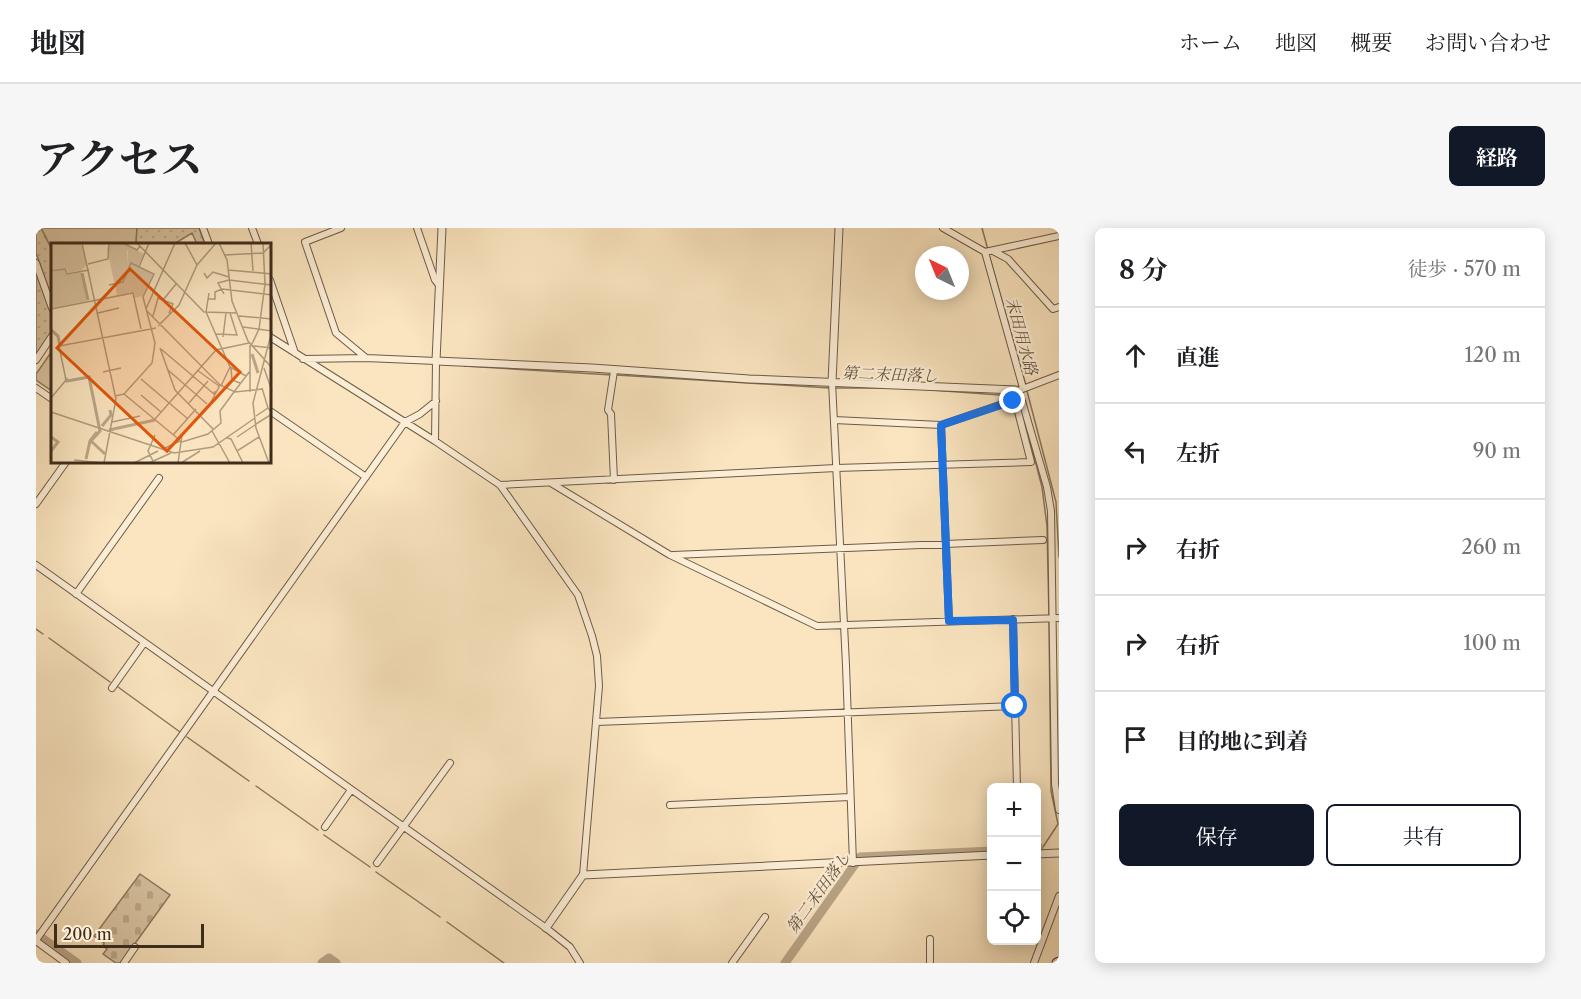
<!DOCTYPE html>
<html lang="ja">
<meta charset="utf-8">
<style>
:root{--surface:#fff;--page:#f6f6f6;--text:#202124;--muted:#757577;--line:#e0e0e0;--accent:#111827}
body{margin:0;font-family:"Libre Caslon Text","Noto Serif JP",serif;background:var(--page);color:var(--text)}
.controls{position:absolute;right:18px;bottom:18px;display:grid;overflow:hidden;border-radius:9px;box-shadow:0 3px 15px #0003}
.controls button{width:54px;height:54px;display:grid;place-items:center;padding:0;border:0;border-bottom:2px solid var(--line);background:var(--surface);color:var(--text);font:30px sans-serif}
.compass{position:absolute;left:879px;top:18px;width:54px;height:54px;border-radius:50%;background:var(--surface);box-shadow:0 3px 15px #0003;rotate:317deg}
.scale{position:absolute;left:18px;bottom:15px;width:150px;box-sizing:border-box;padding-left:6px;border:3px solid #3f2d1c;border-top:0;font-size:16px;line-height:21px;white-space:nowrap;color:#3f2d1c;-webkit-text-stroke:4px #fceed6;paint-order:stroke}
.stop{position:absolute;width:18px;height:18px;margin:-14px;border:4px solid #1a73e8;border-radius:50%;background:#fff}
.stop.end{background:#1a73e8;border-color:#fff;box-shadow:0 2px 6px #0008}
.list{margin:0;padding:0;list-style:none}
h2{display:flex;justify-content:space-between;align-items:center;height:78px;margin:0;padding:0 24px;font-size:26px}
h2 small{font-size:20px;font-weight:400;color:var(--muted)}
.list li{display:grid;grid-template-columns:39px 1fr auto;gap:18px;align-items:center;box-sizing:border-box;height:96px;padding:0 24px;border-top:2px solid var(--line)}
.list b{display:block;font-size:22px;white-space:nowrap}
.list em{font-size:20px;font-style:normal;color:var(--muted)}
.actions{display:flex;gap:12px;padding:18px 24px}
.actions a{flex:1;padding:14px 0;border:2px solid var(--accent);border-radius:9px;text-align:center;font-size:21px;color:var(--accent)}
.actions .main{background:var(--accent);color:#fff}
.icon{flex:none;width:33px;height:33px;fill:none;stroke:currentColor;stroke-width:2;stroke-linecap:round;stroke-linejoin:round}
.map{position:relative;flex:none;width:1023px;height:735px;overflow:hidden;border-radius:9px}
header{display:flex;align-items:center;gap:36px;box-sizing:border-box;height:84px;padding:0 30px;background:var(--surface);border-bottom:2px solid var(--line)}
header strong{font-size:28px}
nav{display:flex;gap:33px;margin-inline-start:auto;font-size:21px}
.intro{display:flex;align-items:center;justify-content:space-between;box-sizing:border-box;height:144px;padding:0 36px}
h1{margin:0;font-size:42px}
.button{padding:15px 27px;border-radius:9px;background:var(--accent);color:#fff;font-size:21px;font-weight:700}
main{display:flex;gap:36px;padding:0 36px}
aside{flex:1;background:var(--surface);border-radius:9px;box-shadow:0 3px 15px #0003}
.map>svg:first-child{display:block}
.grass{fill:#dac6a4;stroke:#8c7a60;stroke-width:1.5}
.cemetery{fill:url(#cemetery-stones);stroke:#8c7a60;stroke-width:1.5}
.park{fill:url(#park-dots);stroke:#8c7a60;stroke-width:1.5}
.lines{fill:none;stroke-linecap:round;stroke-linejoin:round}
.stream{stroke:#89765d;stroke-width:1.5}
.river{stroke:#baa688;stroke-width:9}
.minor-casing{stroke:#6e5b45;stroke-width:8}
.tertiary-casing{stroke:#6e5b45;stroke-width:9}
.trunk-casing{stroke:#3f2d1c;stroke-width:11}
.minor{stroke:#fceed6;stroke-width:6}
.tertiary{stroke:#fceed6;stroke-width:7}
.trunk{stroke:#fae5c0;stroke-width:9}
.route{stroke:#1a73e8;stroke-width:8}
.labels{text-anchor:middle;stroke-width:4.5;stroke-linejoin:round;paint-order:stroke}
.water-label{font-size:16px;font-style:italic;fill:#64513c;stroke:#fceed6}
.inset-river{fill:none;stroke:#baa688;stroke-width:3}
.inset-road{fill:none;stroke:#af9b7e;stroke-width:1.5}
.view{fill:#e0570d;fill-opacity:0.15;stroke:#e0570d;stroke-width:3}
.inset-edge{fill:none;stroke:#3f2d1c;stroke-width:3}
</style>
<header>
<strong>地図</strong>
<nav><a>ホーム</a><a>地図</a><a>概要</a><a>お問い合わせ</a></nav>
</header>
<div class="intro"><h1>アクセス</h1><a class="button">経路</a></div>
<main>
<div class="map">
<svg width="1023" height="735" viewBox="0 0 1023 735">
<defs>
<pattern id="cemetery-stones" width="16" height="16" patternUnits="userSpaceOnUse" patternTransform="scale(1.5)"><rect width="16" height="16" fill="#dac6a4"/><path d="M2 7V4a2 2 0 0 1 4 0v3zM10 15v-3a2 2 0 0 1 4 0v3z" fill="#bcaa8d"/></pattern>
<pattern id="park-dots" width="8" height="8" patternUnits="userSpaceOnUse" patternTransform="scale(1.5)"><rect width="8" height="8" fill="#dac6a4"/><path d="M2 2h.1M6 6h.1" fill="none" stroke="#bcaa8d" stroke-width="1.8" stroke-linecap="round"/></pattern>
</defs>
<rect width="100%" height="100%" fill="#fae5c0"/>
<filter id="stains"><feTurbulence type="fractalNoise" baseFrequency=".00333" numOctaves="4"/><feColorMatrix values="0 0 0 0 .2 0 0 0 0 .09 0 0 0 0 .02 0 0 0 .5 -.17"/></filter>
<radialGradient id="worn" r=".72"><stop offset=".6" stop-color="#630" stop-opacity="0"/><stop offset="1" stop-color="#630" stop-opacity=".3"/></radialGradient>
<!-- grass -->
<path class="grass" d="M5 0H101L100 16H16V22Z
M16 123V163L0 152V146Z"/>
<!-- cemetery -->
<path class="cemetery" d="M104 646 134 667 85 735H80L67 726 71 721 67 718 68 715 58 708Z"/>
<!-- park -->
<path class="park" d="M0 0H5L16 22V70L0 25Z
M101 0H163L169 16H161L156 5 138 16H100Z
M0 44 16 89V105L0 129Z"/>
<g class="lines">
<!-- stream -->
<path class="stream" d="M946 0 952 22
M953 27 990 158
M428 138 576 147
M580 147 794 160
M799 160H854
M895 162 977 168
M991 163 1020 274 1023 329
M994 213 1006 259 1011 298 1013 389
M0 401 7 406
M13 410 74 454
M82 459 144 504
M151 509 213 553
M220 558 282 602
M288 607 334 639
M1003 620 1007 619 1022 596 1015 563 1013 394
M340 644 404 689
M411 694 468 735"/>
<!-- river -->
<path class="river" d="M1000 620H1003
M0 706 41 735
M286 735 293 730 300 735
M749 735 824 629 956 623"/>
<!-- minor casing -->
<g class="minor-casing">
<path id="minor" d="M167 0 173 16
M216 0 222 16
M305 0 269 14 300 105 329 129
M381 0 399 52 403 57
M907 0 949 24 1023 8
M957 23 972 31 1017 81 1023 79
M949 24 987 160
M0 35 16 80
M234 52 259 125
M234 109 399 213 464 257 542 367 556 408 561 428 563 458 547 647
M267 131 330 130 400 133 399 213
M0 132 16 108
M578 143 572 182 575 186 578 252
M796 154 810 437 817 635
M0 160 16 171
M984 162 1023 147
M234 183 330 249
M798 192 905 197 975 173 982 168 986 173 1011 259 1015 283 1019 556 1023 582
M905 197 913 393
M515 255 634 327 781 398 1023 390
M464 257 800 240 995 234 980 176 977 173
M0 276 30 234
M637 327 1007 312
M0 337 510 700 534 719 544 735
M40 366 123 250
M977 391 981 560
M76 460 108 415
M561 494 979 478
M634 577 814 569
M289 599 315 562
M341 635 414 535
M894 711V735
M0 712 369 194 384 186 400 173
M0 713 30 735
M88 735 99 719
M696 735 729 689
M998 735 1023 668"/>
</g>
<!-- tertiary casing -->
<g class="tertiary-casing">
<path id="tertiary" d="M406 0 400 133 556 140 713 151 980 162 982 168
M796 154 803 0
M1000 626 1023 625
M510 700 547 647 956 627"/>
</g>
<!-- trunk casing -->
<g class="trunk-casing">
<path id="trunk" d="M1021 735 1023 734"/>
</g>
<!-- minor -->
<use href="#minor" class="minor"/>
<!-- tertiary -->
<use href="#tertiary" class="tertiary"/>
<!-- trunk -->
<use href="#trunk" class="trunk"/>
</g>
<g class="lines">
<!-- route -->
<path class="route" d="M977 173 905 197 913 393 977 392 979 478"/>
</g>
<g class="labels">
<!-- water labels -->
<g class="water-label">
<text transform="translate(986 108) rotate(75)" y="6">末田用水路</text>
<text transform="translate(854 146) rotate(2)" y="6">第二末田落し</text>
<text transform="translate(782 664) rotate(-54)" y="6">第二末田落し</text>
</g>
</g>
<!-- overview -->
<g transform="translate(15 15)">
<rect width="220" height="220" fill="#fae5c0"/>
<path d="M65 1 76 7 77 22 71 28 63 25 59 17Z" fill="#dac6a4"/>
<path d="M8 0H30L36 21 31 27 17 30 15 26 0 28V3ZM58 0H71L93 11 87 23 102 31 92 53 84 55 83 49 66 52 56 6ZM65 1 77 8V22L71 28 63 25 59 17ZM14 26 15 31 30 29 36 58 0 65V29Z" fill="#dac6a4" fill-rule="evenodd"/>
<path class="inset-river" d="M31 30 37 57M0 87 7 93 9 104M201 111 207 130M15 135 16 138 38 134 49 188 40 198 54 211M51 183 60 172 59 167M58 187 104 177M0 194 7 199 0 208M35 216 39 198 46 189"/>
<path class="inset-road" d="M31 0 65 156 53 220M72 0 86 7 89 3M86 0 153 69 186 70M134 0 146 22M168 0 176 17 181 58 197 98 221 125M200 0 202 28M174 12 212 10 221 1M37 21 57 16 58 0M88 24 98 0M177 27 221 31M0 28 14 26 16 31 38 27M153 30 156 35 162 29 178 34M178 37 221 42M58 42 72 39 80 20 103 31 92 54 104 100 101 120 73 151M173 51 167 40 178 37M157 56H164V49L171 46 221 52M112 57 125 41M0 66 82 50 90 86M95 66 124 0M95 67 169 142 184 149 212 146M155 69 179 124 195 133M155 69 158 50M47 70 68 65M102 73 107 55 122 61 118 70M188 73 221 76M107 83 128 62 146 22 165 0M192 84 221 88M165 91 186 92 179 70M172 94 175 70M200 103 208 86 214 41 212 0M202 103 221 105M109 105 124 147 162 186M110 106 163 151 164 148M180 125 181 137 189 140M213 125 221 148M117 127 156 161M146 127 168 143M52 129 70 125M90 136 137 176M170 143 179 124M211 145 217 165M183 149 199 128V102M199 149V129M90 152 110 169M64 153 73 151 131 199 157 191 170 180 169 168 183 149M0 155 15 137 8 103 105 85M138 160 157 138M0 169 123 210 162 204 204 175M205 173 217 165 221 170M104 176 165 107 198 100M61 179 89 173M205 181 221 171M161 188 179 220M122 192 145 166M186 194 204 182M176 195 180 196 192 220M112 206 129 198M186 208 208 194M23 217 51 220M83 220 107 208M98 220 120 210M103 220 97 208 104 192M127 220 131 192 160 159 169 142M130 220 149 208M218 220 205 185 202 160 221 88"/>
<path class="view" d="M79 26 189 129 116 208 6 105Z"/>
<rect width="220" height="220" class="inset-edge"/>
</g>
<rect width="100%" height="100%" filter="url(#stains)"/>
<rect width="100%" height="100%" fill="url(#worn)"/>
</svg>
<div class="controls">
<button>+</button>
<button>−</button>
<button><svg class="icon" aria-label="locate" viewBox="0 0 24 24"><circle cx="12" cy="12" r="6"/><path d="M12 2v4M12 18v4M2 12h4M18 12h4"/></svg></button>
</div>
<svg class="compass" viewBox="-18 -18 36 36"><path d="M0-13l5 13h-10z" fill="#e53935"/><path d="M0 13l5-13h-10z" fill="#757577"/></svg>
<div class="scale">200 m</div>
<div class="stop" style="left:979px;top:478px"></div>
<div class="stop end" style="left:977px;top:173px"></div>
</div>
<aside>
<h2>8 分<small>徒歩 · 570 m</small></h2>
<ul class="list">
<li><svg class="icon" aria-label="ahead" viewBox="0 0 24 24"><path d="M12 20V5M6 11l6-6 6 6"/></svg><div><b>直進</b></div><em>120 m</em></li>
<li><svg class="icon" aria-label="left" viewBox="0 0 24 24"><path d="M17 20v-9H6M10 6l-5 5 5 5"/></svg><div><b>左折</b></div><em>90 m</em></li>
<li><svg class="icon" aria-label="right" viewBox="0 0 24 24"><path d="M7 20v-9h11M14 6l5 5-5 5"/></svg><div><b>右折</b></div><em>260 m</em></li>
<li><svg class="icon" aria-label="right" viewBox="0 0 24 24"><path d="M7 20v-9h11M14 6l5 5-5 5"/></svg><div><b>右折</b></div><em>100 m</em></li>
<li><svg class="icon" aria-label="arrive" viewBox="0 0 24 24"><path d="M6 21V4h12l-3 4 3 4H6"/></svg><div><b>目的地に到着</b></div></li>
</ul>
<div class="actions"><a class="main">保存</a><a>共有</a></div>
</aside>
</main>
